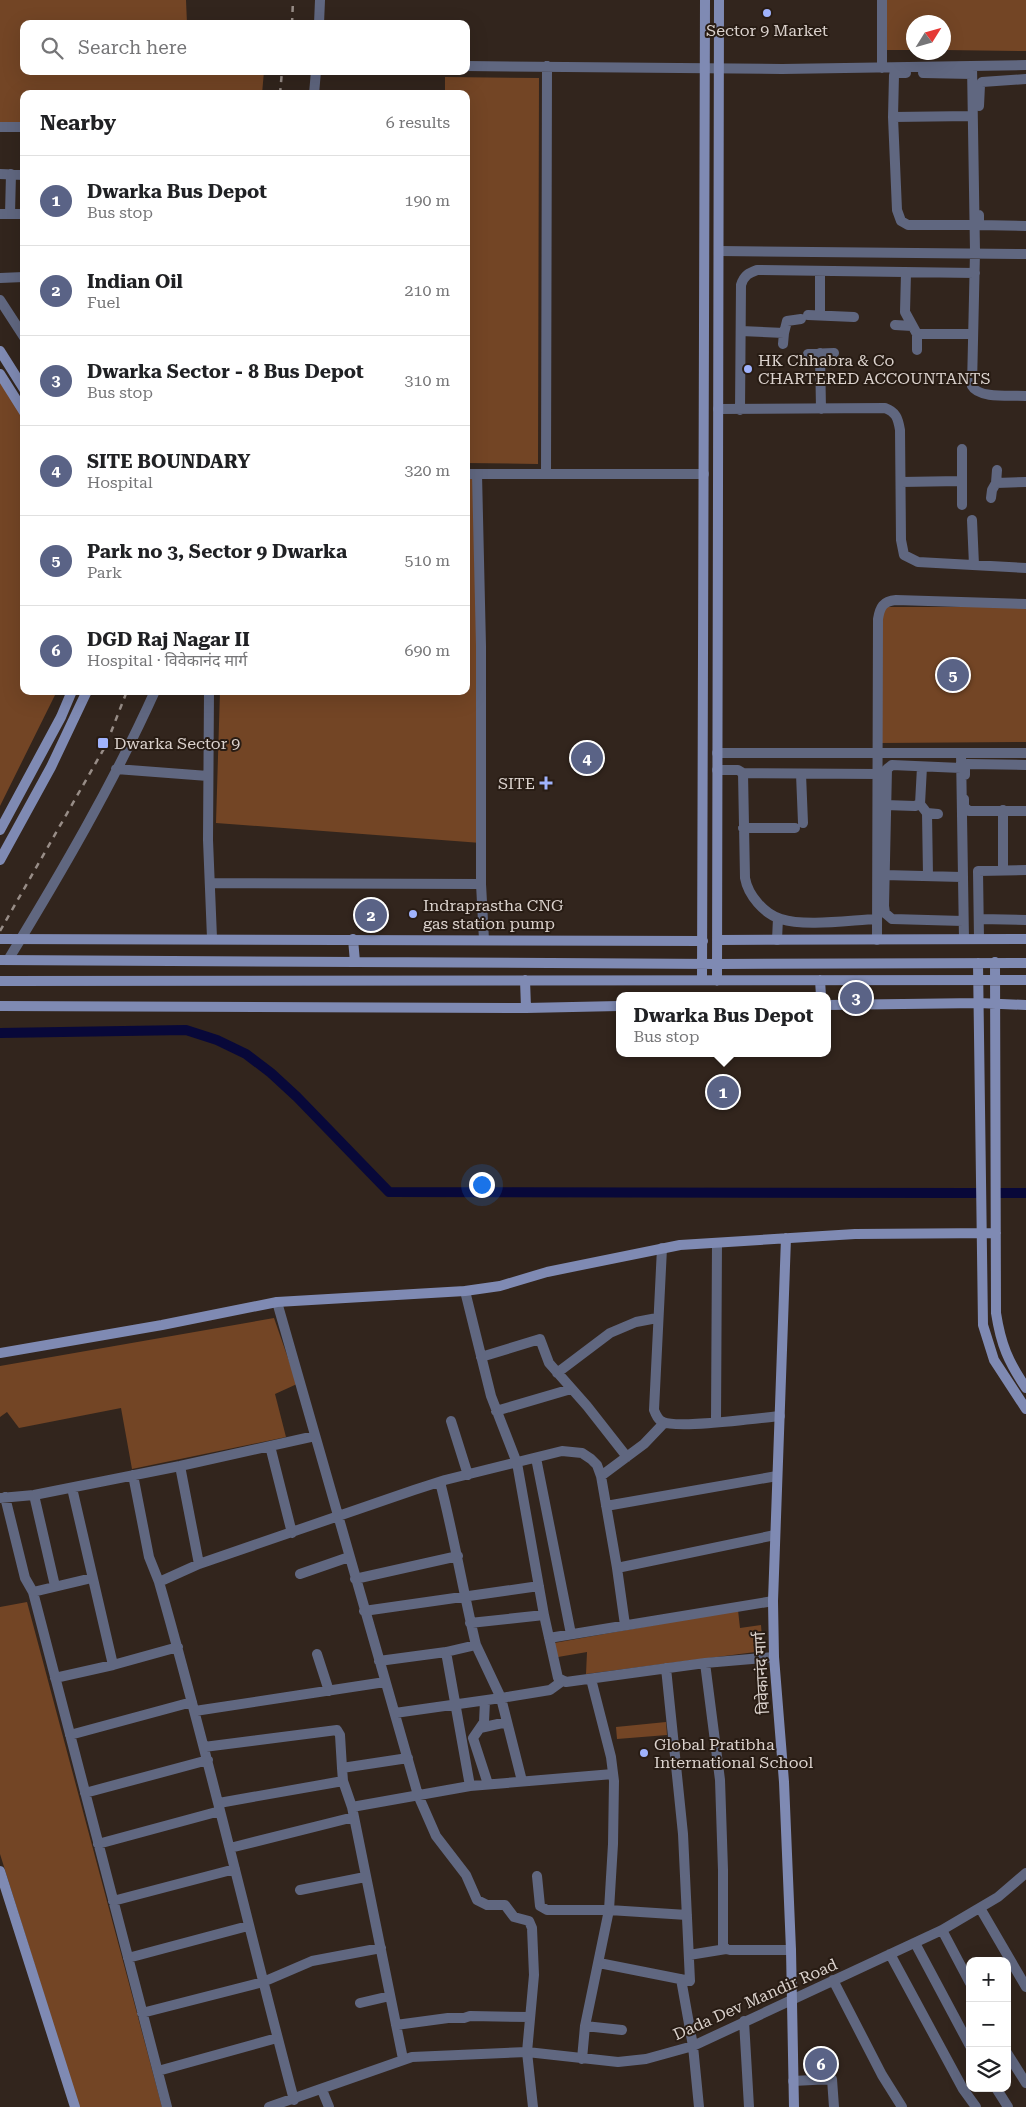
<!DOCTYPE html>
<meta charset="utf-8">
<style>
:root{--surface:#fff;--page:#f6f6f6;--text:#202124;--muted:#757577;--line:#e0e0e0;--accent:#5a6386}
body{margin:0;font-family:"Roboto Serif","Noto Sans Devanagari",serif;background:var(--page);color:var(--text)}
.controls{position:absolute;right:15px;bottom:15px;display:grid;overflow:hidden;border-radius:10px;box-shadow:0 5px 20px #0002}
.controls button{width:45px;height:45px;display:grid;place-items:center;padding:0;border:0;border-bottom:1px solid var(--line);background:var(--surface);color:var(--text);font:25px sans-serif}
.compass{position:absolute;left:906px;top:15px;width:45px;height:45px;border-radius:50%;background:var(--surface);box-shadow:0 5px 20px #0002;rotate:53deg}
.you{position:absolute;left:481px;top:1184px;width:18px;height:18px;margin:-12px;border:4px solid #fff;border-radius:50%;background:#1a73e8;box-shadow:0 0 0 8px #1a73e833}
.badge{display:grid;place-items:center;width:32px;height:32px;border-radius:50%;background:var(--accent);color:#fff;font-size:16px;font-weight:700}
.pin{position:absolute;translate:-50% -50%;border:2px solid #fff;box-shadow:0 1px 5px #0006}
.popup{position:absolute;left:616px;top:992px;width:215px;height:65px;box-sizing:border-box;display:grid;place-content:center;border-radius:10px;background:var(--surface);filter:drop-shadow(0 1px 4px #0005);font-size:16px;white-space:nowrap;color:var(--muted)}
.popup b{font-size:19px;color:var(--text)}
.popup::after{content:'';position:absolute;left:50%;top:100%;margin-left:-10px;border:10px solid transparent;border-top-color:var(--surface)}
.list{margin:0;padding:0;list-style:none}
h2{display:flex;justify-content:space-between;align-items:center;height:65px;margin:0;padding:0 20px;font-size:21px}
h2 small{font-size:16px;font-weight:400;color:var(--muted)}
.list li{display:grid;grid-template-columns:32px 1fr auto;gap:15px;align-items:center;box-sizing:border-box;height:90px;padding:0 20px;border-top:1px solid var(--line)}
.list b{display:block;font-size:19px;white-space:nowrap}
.list p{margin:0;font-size:16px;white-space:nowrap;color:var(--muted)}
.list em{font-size:16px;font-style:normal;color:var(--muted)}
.icon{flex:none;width:28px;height:28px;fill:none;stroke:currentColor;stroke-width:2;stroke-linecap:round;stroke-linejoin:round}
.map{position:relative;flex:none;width:1026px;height:2107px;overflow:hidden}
.search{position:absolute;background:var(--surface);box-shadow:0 5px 20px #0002;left:20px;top:20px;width:450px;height:55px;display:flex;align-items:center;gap:12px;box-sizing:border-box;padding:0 18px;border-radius:10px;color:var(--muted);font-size:19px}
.panel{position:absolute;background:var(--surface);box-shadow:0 5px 20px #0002;left:20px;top:90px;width:450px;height:605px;border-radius:10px}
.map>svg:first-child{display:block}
.green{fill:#734525}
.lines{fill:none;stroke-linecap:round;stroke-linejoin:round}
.canal{stroke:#080839;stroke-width:10}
.street{stroke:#606780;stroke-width:10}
.secondary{stroke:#7f8ab3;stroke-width:10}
.rail{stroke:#988d87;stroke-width:2.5;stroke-dasharray:6 6;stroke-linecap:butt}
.poi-dot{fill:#a0b3fd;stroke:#281c14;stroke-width:2}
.labels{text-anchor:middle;stroke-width:4;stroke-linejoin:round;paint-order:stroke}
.poi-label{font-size:16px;fill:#dbd2cd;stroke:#281c14;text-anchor:start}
.street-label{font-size:16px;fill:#dbd2cd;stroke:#281c14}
</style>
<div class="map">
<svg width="1026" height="2107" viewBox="0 0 1026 2107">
<rect width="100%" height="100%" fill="#32251d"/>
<!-- green -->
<path class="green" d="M0 0H186L187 24H24V71H264L262 94H24V128H0Z
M887 0H1026V51L944 50V22H914L913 50H886Z
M445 77 539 78 538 464 466 463V94H445Z
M0 375 24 412V691H57L0 806Z
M466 473 477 474 481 843 216 823 220 691H466Z
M879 607H1026V742L881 743Z
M274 1318 297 1384 275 1394 286 1437 132 1469 121 1408 19 1428 7 1412 0 1417V1366Z
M27 1602 162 2107H79L0 1854V1607Z
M738 1610 740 1628 761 1625 763 1651 586 1674 587 1652 558 1657 554 1643Z
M666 1722 667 1735 617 1739 616 1727Z"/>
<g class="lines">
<!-- canal -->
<path class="canal" d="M0 1033 186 1030 217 1040 246 1054 271 1073 297 1097 389 1192 976 1193
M1001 1193H1026"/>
<!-- street -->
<path class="street" d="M882 0V68
M319 24 320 0
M466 66 782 69 1026 65
M972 66 975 252 972 386C979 399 1012 395 1026 396
M923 73 972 74
M314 94 316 71
M979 106 980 85 982 82 1026 79
M972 116 893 117 897 210 901 221 908 225H974
M893 117 894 75 897 73H906
M0 127H24
M0 174 24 175
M0 214H24
M10 214 11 174
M979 215V225L1026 226
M719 251 1026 254
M906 273 905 312 917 334V350
M0 278 24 277
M0 300 24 337
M808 315 854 317
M820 315V271
M895 325 912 326
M741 331 784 333 787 321 801 319
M917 334H973
M783 344 784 333
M820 353 821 409
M808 354 834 353
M718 409 885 408C896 412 898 418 900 430L901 540 904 555 918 562 1026 568
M740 410 741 285C744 275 749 273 757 270L975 273
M962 449V505
M466 474H704
M477 474 481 646V884L484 940
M546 474 547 66
M901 482 961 481
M996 483 1026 482
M991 498 992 490 996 483 997 470
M972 520 974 565
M209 691 208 840 212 938
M717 753H1026
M961 753 964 939
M961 768 892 765 887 769 884 906 885 913 892 919 963 921
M116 769 208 776
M717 770H738L743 773 745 878C748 895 764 914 781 919 805 927 851 920 877 919
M743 773 878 774
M801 774 803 823
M965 775V765L967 764 1026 765
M964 799V807L969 811H1026
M920 804 927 813 928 876
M885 805 915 806 920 804 922 767
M1003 810V869
M927 813 938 814
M743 828H795
M884 875 962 877
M210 883 481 884
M980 919 1026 920
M979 939 978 871 1026 870
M777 940 778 918
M877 940 878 619C880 607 883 601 896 600L1026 604
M8 960C61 873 113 784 155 691
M662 1248 654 1410C656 1415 658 1420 663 1422 678 1429 760 1418 780 1416
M465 1291 491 1396 517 1463 544 1615 558 1678 566 1682 705 1663 774 1657
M277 1302 418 1795 436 1836 466 1875 477 1900 487 1905H505L514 1917 529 1921 532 1928 534 1975 527 2052 533 2107
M481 1357 540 1339 549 1363 587 1406 627 1457
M557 1373 610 1333 636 1322 657 1318
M496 1411 571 1389
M451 1421 468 1475
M716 1422 717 1243
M270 1446 292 1533
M536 1458 571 1634
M180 1466 199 1564
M133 1475 149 1557 159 1582
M601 1476 644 1444 664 1423
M440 1482C454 1536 463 1591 476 1645
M72 1488 113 1665 178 1647
M34 1495 55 1586
M5 1497 25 1578 33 1592 167 2107
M0 1498 34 1495 180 1466 315 1436
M606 1506 777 1476
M617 1568 775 1535
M300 1574 349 1557
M355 1579 458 1556
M33 1592 92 1578
M364 1611 539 1586
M470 1623 544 1615
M549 1638 773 1601
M446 1652 470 1786
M317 1654 329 1691
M379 1661 446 1652 476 1645 501 1698 395 1713
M705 1663 720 1780 723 1870V1945L726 1949 730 1950H791
M55 1678 113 1665
M485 1701 484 1722 473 1738 488 1784
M195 1711 385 1682
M480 1728 507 1722
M70 1735 192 1702
M204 1747 337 1730 340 1735 342 1768
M343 1781 352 1807
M522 1781 501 1698 550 1690 561 1682
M85 1793 208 1760
M219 1803 343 1781 342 1768 408 1758
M98 1844 220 1811
M230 1848 354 1817
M537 1876 540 1906 547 1910H609L687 1915
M300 1890 365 1877
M113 1901 235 1869
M980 1908 1026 1987
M942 1930 970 1983
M915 1943 970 2046
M890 1954 963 2089 976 2107
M689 1955 726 1949
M128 1958 248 1926
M599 1963 690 1981 683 1834 666 1668
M681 1979 693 2046 699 2107
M833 1980 882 2075 902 2107
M360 2003 390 1996
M142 2013 263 1982 312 1961 381 1948
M744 2021 749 2107
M396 2025 448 2018H464L470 2016 530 2017
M585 2026 622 2030
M1007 2053 1026 2083
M403 2059 352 1807 470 1786 613 1774
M582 2059 585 2026 609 1910 613 1844 614 1781 611 1757 591 1679
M158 2071 277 2038
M793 2081 832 2079 834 2107
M996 2088 1008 2107
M322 2090 329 2107
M294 2100C248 1927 208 1753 159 1582L199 1564 414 1490 445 1480 562 1451 582 1453 591 1459 597 1465 601 1476 617 1568 625 1625
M269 2107 412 2057 527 2052 618 2062 646 2059 693 2046 942 1930 998 1897 1026 1873"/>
<!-- secondary -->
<path class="secondary" d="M0 351 24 389
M0 374 24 412
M0 830 61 717 72 691
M0 860 51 767 87 691
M0 939 703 941
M353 939 355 962
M717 940 1026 939
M0 960 717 964 1026 963
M995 962 996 1313C1001 1345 1008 1361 1026 1388
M978 963 983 1325 994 1360 1026 1409
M525 980 526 1008
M702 980 705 0
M820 980 821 996
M0 981 1026 980
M717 981 719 0
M827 1005 979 1003 1026 1005
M0 1006 526 1008 619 1006
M786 1238 773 1601 774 1657 784 1782 791 1950 794 2107
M0 1353 162 1325 277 1302 465 1291 500 1286 547 1272 680 1245 855 1234 996 1233
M0 1871 75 2107"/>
<!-- rail -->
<path class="rail" d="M292 24 293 0
M280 94 282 71
M0 931 106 745 127 691"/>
</g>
<!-- markers -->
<g class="poi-dot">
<circle cx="767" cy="13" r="5"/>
<circle cx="748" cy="369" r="5"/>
<rect x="97" y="737" width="12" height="12" rx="2.5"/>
<path d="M543.5 775.5h5v5h5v5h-5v5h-5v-5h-5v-5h5z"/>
<circle cx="413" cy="914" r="5"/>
<circle cx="644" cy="1753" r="5"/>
</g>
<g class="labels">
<!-- poi labels -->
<g class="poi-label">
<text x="767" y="36" text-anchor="middle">Sector 9 Market</text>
<text x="758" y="366">HK Chhabra &amp; Co<tspan x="758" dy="18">CHARTERED ACCOUNTANTS</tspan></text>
<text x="114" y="749">Dwarka Sector 9</text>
<text x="535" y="789" text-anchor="end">SITE</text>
<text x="423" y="911">Indraprastha CNG<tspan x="423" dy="18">gas station pump</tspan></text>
<text x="654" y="1750">Global Pratibha<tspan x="654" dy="18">International School</tspan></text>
</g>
<!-- street labels -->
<g class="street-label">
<text transform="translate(761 1673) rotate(-93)" y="6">विवेकानंद मार्ग</text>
<text transform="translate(755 1999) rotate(-24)" y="6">Dada Dev Mandir Road</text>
</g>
</g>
</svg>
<div class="controls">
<button>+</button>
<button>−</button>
<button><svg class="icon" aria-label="layers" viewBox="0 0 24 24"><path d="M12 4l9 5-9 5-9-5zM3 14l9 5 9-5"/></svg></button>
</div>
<svg class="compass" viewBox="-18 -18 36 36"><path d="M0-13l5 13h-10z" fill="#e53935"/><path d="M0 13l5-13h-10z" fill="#757577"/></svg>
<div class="you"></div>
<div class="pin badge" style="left:723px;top:1092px">1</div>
<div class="popup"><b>Dwarka Bus Depot</b>Bus stop</div>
<div class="pin badge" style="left:371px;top:915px">2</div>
<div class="pin badge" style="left:856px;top:998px">3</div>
<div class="pin badge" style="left:587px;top:758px">4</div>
<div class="pin badge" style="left:953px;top:675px">5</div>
<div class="pin badge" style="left:821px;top:2064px">6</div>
<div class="search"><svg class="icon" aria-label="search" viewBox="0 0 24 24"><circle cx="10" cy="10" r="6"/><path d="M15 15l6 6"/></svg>Search here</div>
<section class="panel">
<h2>Nearby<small>6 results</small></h2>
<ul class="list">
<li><span class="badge">1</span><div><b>Dwarka Bus Depot</b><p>Bus stop</p></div><em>190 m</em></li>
<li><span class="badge">2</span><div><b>Indian Oil</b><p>Fuel</p></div><em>210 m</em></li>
<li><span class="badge">3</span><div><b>Dwarka Sector - 8 Bus Depot</b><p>Bus stop</p></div><em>310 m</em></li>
<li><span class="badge">4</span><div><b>SITE BOUNDARY</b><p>Hospital</p></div><em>320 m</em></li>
<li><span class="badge">5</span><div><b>Park no 3, Sector 9 Dwarka</b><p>Park</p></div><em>510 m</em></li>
<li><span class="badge">6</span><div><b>DGD Raj Nagar II</b><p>Hospital · विवेकानंद मार्ग</p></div><em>690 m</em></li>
</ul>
</section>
</div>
